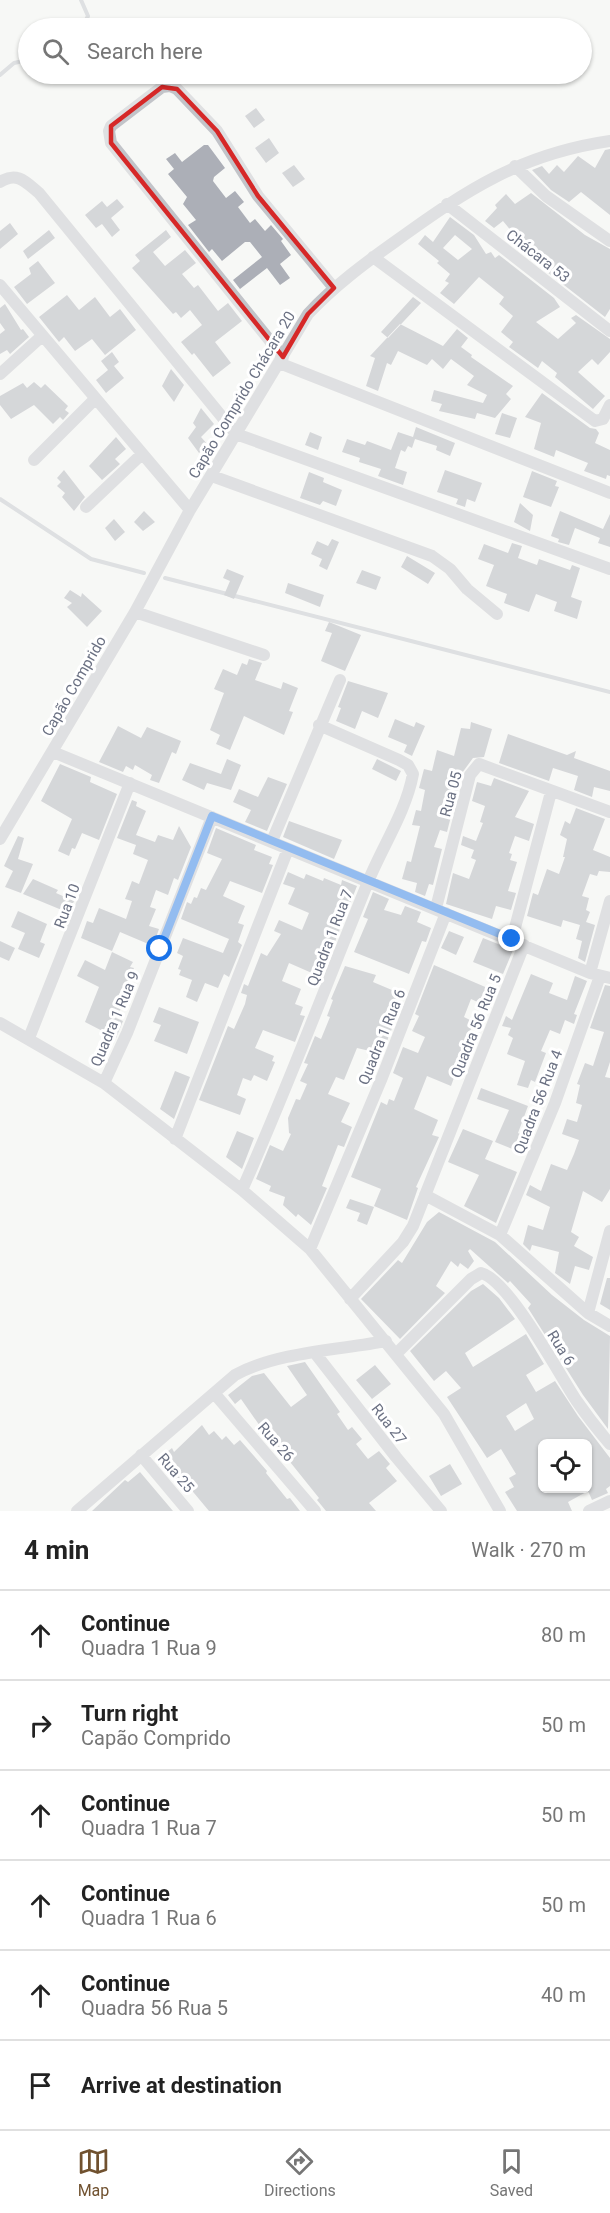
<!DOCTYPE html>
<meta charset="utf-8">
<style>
:root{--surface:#fff;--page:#f2f2f2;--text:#222;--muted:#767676;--line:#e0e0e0;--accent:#70512f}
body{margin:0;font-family:Roboto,sans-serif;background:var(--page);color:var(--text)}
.controls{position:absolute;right:18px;bottom:18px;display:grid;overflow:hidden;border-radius:9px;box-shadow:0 2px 4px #0004}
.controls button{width:54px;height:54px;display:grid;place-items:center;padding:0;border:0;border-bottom:2px solid var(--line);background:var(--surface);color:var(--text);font:30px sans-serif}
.stop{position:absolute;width:18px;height:18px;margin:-14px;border:4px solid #1a73e8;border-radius:50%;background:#fff}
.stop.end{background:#1a73e8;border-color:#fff;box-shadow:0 2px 6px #0008}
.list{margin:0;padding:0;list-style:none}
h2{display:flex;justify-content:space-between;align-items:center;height:78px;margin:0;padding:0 24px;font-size:26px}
h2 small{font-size:20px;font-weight:400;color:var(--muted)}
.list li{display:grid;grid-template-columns:39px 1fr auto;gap:18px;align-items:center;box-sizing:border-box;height:90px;padding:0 24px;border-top:2px solid var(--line)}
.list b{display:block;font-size:22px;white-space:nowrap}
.list p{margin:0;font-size:20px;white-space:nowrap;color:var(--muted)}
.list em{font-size:20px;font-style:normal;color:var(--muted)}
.icon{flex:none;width:33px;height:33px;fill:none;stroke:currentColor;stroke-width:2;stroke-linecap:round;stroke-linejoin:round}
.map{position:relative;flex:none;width:610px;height:1511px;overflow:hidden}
.search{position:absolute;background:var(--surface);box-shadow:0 2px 4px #0004;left:18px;right:18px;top:18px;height:66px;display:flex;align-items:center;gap:15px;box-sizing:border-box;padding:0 21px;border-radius:33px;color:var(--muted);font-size:22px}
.sheet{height:618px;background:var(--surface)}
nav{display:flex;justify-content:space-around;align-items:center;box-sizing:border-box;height:84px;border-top:2px solid var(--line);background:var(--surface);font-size:16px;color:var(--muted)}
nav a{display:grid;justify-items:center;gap:3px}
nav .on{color:var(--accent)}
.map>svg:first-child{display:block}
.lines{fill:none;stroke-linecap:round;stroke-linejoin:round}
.stream{stroke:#bec3c9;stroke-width:4}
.building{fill:#acafb7;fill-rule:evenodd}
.minor{stroke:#c2c4c9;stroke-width:12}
.route{stroke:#1a73e8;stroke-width:8}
.marked{fill:none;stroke:#d62828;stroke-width:4.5;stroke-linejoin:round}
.labels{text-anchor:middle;stroke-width:6;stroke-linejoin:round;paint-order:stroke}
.street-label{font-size:15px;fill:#6b7183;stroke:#fff}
</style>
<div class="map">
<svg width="610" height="1511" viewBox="0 0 610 1511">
<rect width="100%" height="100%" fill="#f7f8f6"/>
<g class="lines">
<!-- stream -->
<path class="stream" d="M81 0 88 16 82 28
M0 75 14 63 28 60
M0 499 91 559 144 573
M165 578 610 692"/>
</g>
<!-- building -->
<path class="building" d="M256 108 265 120 254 128 245 116Z
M269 138 279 153 266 163 255 148Z
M204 145H208L225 168 214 177 213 181 226 198 235 191 244 202 238 207 250 223 255 219 265 231 271 225 283 239 281 241 291 255 280 264 290 278 280 285 267 268 240 289 233 280 262 257 250 242H245L222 261 212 249 209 252 188 225 196 220 183 204 187 197 168 174 174 169 166 159 175 153 182 162Z
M610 149V215L581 192 569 202 551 190 532 170 542 166 549 174 557 165 564 172 578 156 595 168 605 150Z
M294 165 305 179 293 187 282 173Z
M531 193 585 235 610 249V309L605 317 510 243 516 237 503 221 494 228 485 221 497 208 495 205 506 194 515 204Z
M117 199 124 207 111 218 120 230 112 237 102 224 96 228 85 215 102 201 107 207Z
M450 217 474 235 486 254 491 252 495 258 499 255 554 298 560 307 536 322 558 339 576 323 571 318 576 315 610 339V352L598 365 592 359 578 372 605 396 593 409 555 377 557 373 542 361 538 368 509 347 513 342 501 332 513 316 499 304 504 297 479 277 454 304 440 293 449 283 445 281 450 274 437 263 439 261 418 244 425 235 433 242ZM455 235 472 249 458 260 443 248Z
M10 223 18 234 0 249V231Z
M49 230 55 238 28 259 23 251Z
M166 230 171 237 153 252 165 266 185 250 196 263 182 274 194 288 198 285 218 311 228 303 242 321 215 342 231 363 213 377 194 353 192 355 181 342 202 325 190 310 181 318 176 312 173 314 132 268 140 261 135 255Z
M38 261 55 283 27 304 14 287 31 274 29 268Z
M67 295 79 310 95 297 110 317 120 309 136 330 105 355 92 339 75 351 64 337 59 342 39 317Z
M413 297 421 303 388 338 381 332Z
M5 304 21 330 23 329 29 337 10 354 7 350 0 354V334L5 330 0 323V308Z
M400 324 443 346 457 329 468 338 461 347 472 355 471 357 513 386 506 394 511 399 495 418 477 413 475 419 439 411 442 404 431 401 434 390 483 403 487 395 467 385 474 376 451 359 443 369 432 359 427 365 398 351 391 365 387 363 378 391 366 386 375 358 370 356Z
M112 352 119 362 114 366 124 378 106 393 96 380 108 370 101 361Z
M171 369 184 385 174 402 162 386Z
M34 382 41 388 45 384 68 406 65 410 69 413 63 420 60 417 53 424 34 405 11 419 0 405V396L23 383 27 388Z
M542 393 590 428 596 429 599 433 595 443 610 450V476L607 475 606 479 584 471 588 463 556 450 554 457 534 449 541 423 525 417Z
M201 408 214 424 201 437 208 445 199 453 188 438 196 427 193 423Z
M502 413 517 418 510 438 495 434Z
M416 427 455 443 450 456 436 450 437 446 415 439 412 448 408 446 405 452 401 450 395 468 407 472 403 485 378 476 381 469 359 462 360 458 342 452 347 439 365 445 367 441 391 450 398 432 413 437Z
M310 432 322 437 318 450 305 445Z
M116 437 126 449 115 459 120 464 102 480 89 466Z
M64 470 85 497 74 511 62 497 65 493 57 486 61 482 57 478Z
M445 470 482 483 475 502 467 499 465 507 456 504 458 499 437 492Z
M532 471 557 481 555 486 559 487 551 507 523 497Z
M309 472 324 478 323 482 342 490 336 506 323 501 320 505 300 498Z
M520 503 533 515 530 531 514 522Z
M144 511 155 522 143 531 134 522Z
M560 511 603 529 610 514V547L598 543 600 538 575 528 569 545 558 542 559 539 551 536Z
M114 519 125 532 115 541 105 528Z
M332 539 339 542 327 570 319 566 322 559 311 554 317 541 328 546Z
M512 543 522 546 518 558 537 565 539 559 570 570 572 565 580 568 571 597 582 601 577 619 554 611 557 602 536 594 529 612 504 603 507 594 486 586 494 565 478 559 484 544 508 553Z
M407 556 435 573 428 584 401 567Z
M227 569 244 576 234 599 224 595 230 581 223 578Z
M362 570 381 577 376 590 356 583Z
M288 583 324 595 320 607 285 593Z
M70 590 81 597 82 593 102 611 87 627 67 607 72 603 64 598Z
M329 622 361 635 345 671 321 661 332 633 325 631Z
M249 659 262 663 255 680 281 689 283 682 298 688 289 711 293 712 284 735 244 716 230 750 216 744 220 735 210 730 224 693 214 689 223 669 237 675 242 663 247 665Z
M348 681 388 693 378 718 362 711 355 729 336 721 341 708 338 707Z
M395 719 414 727 416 722 425 726 412 756 404 752 407 745 388 737Z
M471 722 492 729 484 757 473 758 462 773 447 832 440 830 434 847 442 849 433 885 429 884 425 896 415 892 417 883 402 879 407 861 411 862 420 826 412 825 416 810 421 811 425 790 419 788 424 769 432 771 437 750 454 756 461 728 470 729Z
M118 726 141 738 147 727 181 741 176 754 172 752 159 783 150 780 152 775 135 765 133 770 126 766 123 772 99 762Z
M508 734 567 755 576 751 574 758 610 771V791L594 787 592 797 574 790 578 776 553 768 549 781 499 763Z
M227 759 241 765 231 790 207 783 204 790 182 780 190 763 221 774Z
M377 759 401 771 396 781 372 769Z
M60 764 91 777 90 782 117 794 99 840 82 833 75 849 72 848 69 856 58 851 72 819 41 801Z
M268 777 287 784 267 831 245 822 251 810 233 802 239 789 258 797Z
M494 778 529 791 515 817 534 824 529 841 515 836 509 853 512 854 510 860 517 862 508 891 516 893 511 910 496 906 492 919 446 904 453 873 469 879 476 860 471 858 474 850 461 845 463 836 476 841 483 823 480 822 485 806 472 801 477 782 491 786Z
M132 800 137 802 136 806 146 811 136 835 155 842 158 835 173 840 179 826 191 847 178 880 174 878 168 895 156 890 150 907 156 909 149 926 159 929 153 946 120 932 112 951 81 938 87 921 93 923 99 908 126 919 132 901 125 899 129 889 132 881 139 884 148 860 133 854 136 845 117 838Z
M576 808 605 819 593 850 610 857V872L599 871 597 876 590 874 582 896 589 898 586 910 590 912 586 922 595 925 585 962 578 958 582 941 576 939 580 925 563 920 561 927 527 916 533 893 538 895 547 869 559 874 565 857H563L567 839 560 835 565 821 570 824Z
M289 821 342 840 334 859 283 837Z
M216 828 256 845 254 850 272 857 269 864 273 865 262 893 230 881 223 896 245 906 238 923 244 925 238 942 242 945 229 977 224 974 218 988 205 983 197 1002 186 997 192 980 179 975 181 970 178 969 183 956 177 953 183 938 223 953 229 939 181 919 187 902 191 904 194 897 197 898 201 888 206 890 222 859 207 853Z
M18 836 24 838 18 859 33 864 21 893 5 887 13 871 4 866Z
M288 872 304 879 306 874 323 881 324 878 341 885 342 880 357 886 321 977 289 963 282 981 301 989 295 1004 303 1007 300 1015 305 1016 295 1042 263 1030 255 1048 274 1056 272 1061 275 1062 267 1081 254 1075 251 1081 243 1078 237 1095 246 1099 240 1115 199 1100 228 1026 234 1029 245 1004 247 995 241 993 244 984 248 986 261 953 267 956 281 934 274 931 279 920 302 930 309 913 288 904 295 888 283 884Z
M33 879 58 890 56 893 74 901 69 913 23 894Z
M373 892 389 899 384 910 401 915 405 906 421 912 417 922 431 928 426 942 422 941 409 974 354 952 368 919 363 917Z
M18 911 47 924 40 942 45 944 39 958 18 949 25 933 11 927Z
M449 931 464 937 456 955 441 948Z
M483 938 513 950 503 974 473 962Z
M0 941 15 948 9 961 0 957Z
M112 952 133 962 130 967 134 968 127 984 132 987 116 1018 123 1021 116 1038 85 1022 99 987 77 976 85 960 105 970Z
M434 965 490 989 484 1005 471 999 464 1017 474 1022 468 1036 475 1039 468 1055 463 1053 451 1086 427 1076 414 1109 438 1120 432 1135 439 1137 416 1187 418 1188 407 1220 374 1206 381 1189 351 1177 381 1102 387 1105 389 1099 394 1101 403 1078 393 1073 403 1047 418 1053 425 1037 412 1031 419 1016 415 1014Z
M345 966 376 975 373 982 399 993 394 1005 400 1008 387 1041 380 1038 374 1052 357 1048 344 1080 336 1077 328 1094 350 1103 341 1122 352 1127 344 1147 338 1145 322 1186 327 1188 311 1225 298 1214 296 1217 283 1205 285 1197 269 1191 271 1186 256 1179 270 1145 283 1151 291 1134 289 1133 288 1118 296 1099 300 1100 307 1084 300 1081 308 1064 304 1063 315 1036 321 1039 330 1017 327 1016 333 1000 331 999Z
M531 974 553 983 549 993 567 1000 575 976 587 981 574 1014 577 1015 574 1024 565 1020 560 1034 550 1030 541 1051 546 1053 535 1082 531 1080 528 1088 517 1085 525 1061 507 1054 513 1038 508 1035 511 1028 502 1026 506 1016 512 1020Z
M605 985 610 986V1062L605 1077 610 1078V1189L602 1202 583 1191 571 1232 579 1237 574 1246 593 1257 589 1270 575 1266 570 1284 555 1273 559 1252 532 1245 530 1251 523 1244 528 1225 543 1230 550 1207 526 1195 530 1185 541 1191 551 1164 567 1170 574 1154 579 1140 562 1134 567 1119 577 1122 582 1105 576 1103 580 1085 577 1084 585 1063 593 1066 604 1032 590 1028Z
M159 1007 199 1022 187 1054 154 1041 161 1025 153 1022Z
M175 1071 190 1077 174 1119 160 1109Z
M481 1088 528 1106 518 1133 526 1137 520 1152 495 1142 509 1110 477 1099Z
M463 1129 493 1141 485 1159 517 1172 496 1223 464 1206 479 1175 448 1162Z
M237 1131 254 1138 242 1169 226 1157Z
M350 1199 374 1207 367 1225 357 1221 360 1213 346 1208Z
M439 1212 495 1242 552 1295 584 1320 610 1336 608 1429 583 1395 528 1308 531 1304 510 1281 508 1283 470 1249 468 1251 474 1261 468 1269 460 1263 458 1267 451 1261 436 1286 445 1293 400 1339 361 1299 398 1260 402 1263 427 1222Z
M607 1278H610V1310L600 1304Z
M483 1284 499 1298 515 1319 465 1353 473 1367 526 1334 544 1364 526 1375 536 1392 555 1381 578 1416 610 1458V1486L606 1489 608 1493 592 1500 588 1491 568 1502 572 1511H517L505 1492 514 1487 509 1478 516 1474 501 1449 487 1458 447 1397 461 1388 446 1371 434 1381 410 1351 471 1291ZM526 1403 534 1419 515 1431 506 1416ZM543 1443H588V1488H543Z
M305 1362 340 1412 337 1414 348 1430 352 1427 362 1439 356 1444 368 1459 379 1451 390 1464 386 1468 397 1481 369 1503 376 1511H326L317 1500 319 1498 274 1442 270 1446 258 1431 262 1429 241 1399 235 1404 228 1395 252 1376 264 1373 291 1407 307 1395 287 1366Z
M375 1365 391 1384 372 1399 356 1380Z
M202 1425 209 1435 214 1431 222 1440 226 1436 234 1445 240 1440 267 1471 266 1473 287 1499 290 1498 300 1511H209L189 1487 184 1490 158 1459 172 1448 174 1452Z
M450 1464 462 1484 441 1496 429 1476Z
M140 1472 173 1511H92L125 1480 128 1482Z"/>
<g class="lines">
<!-- minor -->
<path class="minor" d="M515 166 546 196 610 241
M0 182C17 171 26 182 39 193L236 434 610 569
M447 204 610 331
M373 257 595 421 603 419 610 405
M0 285 190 510
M283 357 111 143 109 131 111 126 162 87 170 86 177 89 217 131 258 196 334 288
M279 363 610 493
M0 374 42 336
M34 460 95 399
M212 476 432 556 450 569 467 589 497 614
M86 507 142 454
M135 612 264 655
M53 752 590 973 610 978
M0 839 135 612 190 510 308 314C334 286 365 263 396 241 468 189 521 154 610 141
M272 841 340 680
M436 908 470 775 479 764 610 812
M512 939 551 792
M590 973 610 901
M0 1023 104 1083 242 1190 310 1249 444 1414 500 1511
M29 1038 130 783
M104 1083 127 1033 212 817
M175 1139 288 849
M242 1190C287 1089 326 985 368 882 382 847 406 812 413 774L408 765 399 760 319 725
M425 1195 500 1235 588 1313 610 1326
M500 1235 555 1103 600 976
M310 1249 381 1080 446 913
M350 1299 403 1242 413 1226 524 945
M588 1313 610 1231
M315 1353 396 1457 441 1511
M397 1353 471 1279 481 1273C509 1280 559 1374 576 1400 587 1416 598 1430 610 1444
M214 1393 315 1511
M141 1455 188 1511
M77 1511 235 1375C277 1352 339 1350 386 1341
M589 1511 610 1501"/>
</g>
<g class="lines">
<!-- route -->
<path class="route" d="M160 949 212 816 512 939"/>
</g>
<!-- marked area -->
<path d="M0 0H610V1511H0ZM162 87 177 89 217 131 258 196 334 288 308 314 283 357 111 143V126Z" fill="#f7f8f6" fill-opacity=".55" fill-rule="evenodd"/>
<path class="marked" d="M162 87 177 89 217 131 258 196 334 288 308 314 283 357 111 143V126Z"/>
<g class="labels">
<!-- street labels -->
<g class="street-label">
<text transform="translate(538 256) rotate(38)" y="5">Chácara 53</text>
<text transform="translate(242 395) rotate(-59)" y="5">Capão Comprido Chácara 20</text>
<text transform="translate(74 686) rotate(-60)" y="5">Capão Comprido</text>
<text transform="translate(451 794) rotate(-75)" y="5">Rua 05</text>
<text transform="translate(67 906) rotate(-69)" y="5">Rua 10</text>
<text transform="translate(330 938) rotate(-69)" y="5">Quadra 1 Rua 7</text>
<text transform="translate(115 1019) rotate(-67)" y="5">Quadra 1 Rua 9</text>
<text transform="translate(476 1026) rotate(-68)" y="5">Quadra 56 Rua 5</text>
<text transform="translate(382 1037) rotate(-68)" y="5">Quadra 1 Rua 6</text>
<text transform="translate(538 1102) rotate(-69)" y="5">Quadra 56 Rua 4</text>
<text transform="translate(561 1348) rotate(58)" y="5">Rua 6</text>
<text transform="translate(389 1424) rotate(52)" y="5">Rua 27</text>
<text transform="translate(276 1442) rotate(49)" y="5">Rua 26</text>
<text transform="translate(176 1473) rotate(49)" y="5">Rua 25</text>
</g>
</g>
</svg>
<div class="controls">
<button><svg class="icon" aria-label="locate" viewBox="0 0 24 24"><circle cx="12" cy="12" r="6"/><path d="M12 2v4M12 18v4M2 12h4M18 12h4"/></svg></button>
</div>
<div class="stop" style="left:160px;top:949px"></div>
<div class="stop end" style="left:512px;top:939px"></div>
<div class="search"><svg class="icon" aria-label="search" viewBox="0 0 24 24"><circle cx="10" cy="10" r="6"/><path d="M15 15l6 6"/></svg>Search here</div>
</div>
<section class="sheet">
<h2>4 min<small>Walk · 270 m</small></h2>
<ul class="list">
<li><svg class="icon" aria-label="ahead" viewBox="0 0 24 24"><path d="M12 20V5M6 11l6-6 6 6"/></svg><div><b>Continue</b><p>Quadra 1 Rua 9</p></div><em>80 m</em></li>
<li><svg class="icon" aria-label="right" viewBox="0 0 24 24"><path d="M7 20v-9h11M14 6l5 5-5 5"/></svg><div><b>Turn right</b><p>Capão Comprido</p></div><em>50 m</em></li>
<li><svg class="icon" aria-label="ahead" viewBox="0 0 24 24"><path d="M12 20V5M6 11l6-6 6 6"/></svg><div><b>Continue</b><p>Quadra 1 Rua 7</p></div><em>50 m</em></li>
<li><svg class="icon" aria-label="ahead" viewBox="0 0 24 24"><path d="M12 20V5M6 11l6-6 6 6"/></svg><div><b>Continue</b><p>Quadra 1 Rua 6</p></div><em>50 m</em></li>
<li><svg class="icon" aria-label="ahead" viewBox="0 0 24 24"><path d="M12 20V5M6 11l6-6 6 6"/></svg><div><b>Continue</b><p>Quadra 56 Rua 5</p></div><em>40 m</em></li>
<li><svg class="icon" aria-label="arrive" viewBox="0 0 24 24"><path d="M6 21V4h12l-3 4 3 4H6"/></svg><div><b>Arrive at destination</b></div></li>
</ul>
</section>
<nav>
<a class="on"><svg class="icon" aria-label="map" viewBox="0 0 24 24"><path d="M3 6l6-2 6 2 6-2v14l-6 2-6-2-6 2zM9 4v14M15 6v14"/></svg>Map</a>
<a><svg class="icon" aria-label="directions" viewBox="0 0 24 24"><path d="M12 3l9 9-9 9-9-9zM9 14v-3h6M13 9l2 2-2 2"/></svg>Directions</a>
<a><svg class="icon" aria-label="saved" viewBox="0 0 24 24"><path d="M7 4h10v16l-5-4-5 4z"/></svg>Saved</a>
</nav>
